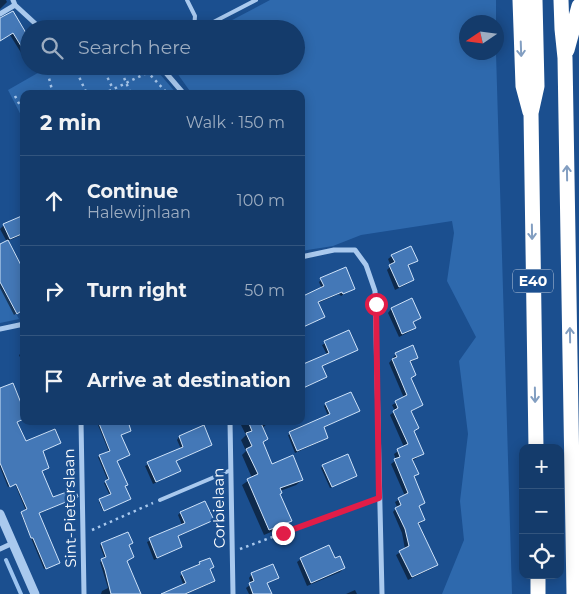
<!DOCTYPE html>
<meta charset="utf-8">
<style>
:root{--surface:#143b6b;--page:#214673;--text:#f1f3f6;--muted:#9dadc1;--line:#33557e}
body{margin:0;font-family:Montserrat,sans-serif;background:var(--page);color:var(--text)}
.controls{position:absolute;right:15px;bottom:15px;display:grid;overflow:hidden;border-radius:10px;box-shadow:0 2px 12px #0003}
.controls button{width:45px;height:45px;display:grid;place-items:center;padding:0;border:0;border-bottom:1px solid var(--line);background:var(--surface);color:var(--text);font:25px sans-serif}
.compass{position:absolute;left:459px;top:15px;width:45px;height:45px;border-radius:50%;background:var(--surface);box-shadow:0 2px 12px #0003;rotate:257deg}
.stop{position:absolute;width:15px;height:15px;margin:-11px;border:4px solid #e11d48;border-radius:50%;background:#fff}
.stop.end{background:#e11d48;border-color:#fff;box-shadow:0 1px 5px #0008}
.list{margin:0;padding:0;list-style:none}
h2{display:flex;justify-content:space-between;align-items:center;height:65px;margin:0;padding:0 20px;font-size:21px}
h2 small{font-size:16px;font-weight:400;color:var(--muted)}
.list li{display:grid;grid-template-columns:32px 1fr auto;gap:15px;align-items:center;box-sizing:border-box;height:90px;padding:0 20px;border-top:1px solid var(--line)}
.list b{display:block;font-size:19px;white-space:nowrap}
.list p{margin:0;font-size:16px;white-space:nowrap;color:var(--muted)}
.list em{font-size:16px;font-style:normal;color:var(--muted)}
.icon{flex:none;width:28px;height:28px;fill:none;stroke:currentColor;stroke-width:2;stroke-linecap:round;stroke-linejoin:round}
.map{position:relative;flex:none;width:579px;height:594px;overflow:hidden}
.search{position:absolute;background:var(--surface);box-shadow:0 2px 12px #0003;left:20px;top:20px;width:285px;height:55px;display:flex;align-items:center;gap:12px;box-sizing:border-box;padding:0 18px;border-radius:28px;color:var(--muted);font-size:19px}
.panel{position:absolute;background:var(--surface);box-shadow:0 2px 12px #0003;left:20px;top:90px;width:285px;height:335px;border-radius:10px}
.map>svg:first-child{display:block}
.green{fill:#2e69ad}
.shadow{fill:#0007}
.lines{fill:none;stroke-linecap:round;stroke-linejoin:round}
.stream{stroke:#9cc4f0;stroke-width:4}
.building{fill:#4478b7;stroke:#cfe3fa}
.path{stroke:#a9c9ee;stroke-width:2.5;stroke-dasharray:2.5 4;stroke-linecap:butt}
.service{stroke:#a9c9ee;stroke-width:4}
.minor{stroke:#a9c9ee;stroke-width:5}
.tertiary{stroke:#a9c9ee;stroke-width:9}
.motorway{stroke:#fff;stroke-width:15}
.oneway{stroke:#829ec1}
.route{stroke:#e11d48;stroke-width:6}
.labels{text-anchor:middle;stroke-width:5;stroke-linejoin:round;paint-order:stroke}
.shield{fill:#1b4f8f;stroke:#bbcadd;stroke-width:1}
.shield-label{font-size:14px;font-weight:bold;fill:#fff}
.street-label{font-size:15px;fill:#fff;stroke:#1b4f8f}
</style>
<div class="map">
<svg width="579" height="594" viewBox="0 0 579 594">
<rect width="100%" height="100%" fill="#1b4f8f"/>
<!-- green -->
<path class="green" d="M270 0H496V22H466V52L496 53 512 594H442L464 540 460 501 468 434 459 361 476 337 447 281 454 233 452 221 361 235 333 246 301 251V94H192L172 66H296V29H215Z
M42 66H153L177 94H24V121L8 90 43 70Z
M0 285 19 319 0 323Z"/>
<!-- shadow -->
<path class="shadow" d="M0 0H6L7 2 0 9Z
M0 19 29 40V57L25 59 10 35 0 41Z
M24 216V234L8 241 24 308 14 315 0 288V245L7 242 0 229 4 225Z
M392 256 416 261 407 267 413 280 409 283 395 290 387 270 391 266 388 259Z
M321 280 353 289 341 296 339 294 318 303 324 317 301 328V298L322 289 319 282Z
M411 300 420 318 412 323 414 328 411 331 399 337 388 313 391 309Z
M348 332 356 350 321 367 326 377 301 389V366L327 355 322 345Z
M24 351V366L19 355Z
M396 354 417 358 409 363 414 375 410 379 422 405 410 412 417 428 413 432 423 454 412 461 417 474 413 478 424 502 418 507 424 520 418 525 436 564 433 568 408 580 396 555 405 549 402 533 393 512 397 507 395 502 405 496 391 464 396 460 394 454 404 447 390 415 395 411 392 405 404 398 389 363Z
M326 404 358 411 323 428 327 437 324 440 295 453 288 435 328 416 324 406Z
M245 421H265L267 424 262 428 267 439 262 443 272 465 302 480 296 485 280 491 279 495 290 520 285 526 264 535 242 485 252 478 242 455 246 451 241 440 246 435 241 425Z
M100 424 120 435 116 461 125 486 128 500 103 511 99 502 110 496 104 483 108 481 98 457 109 452 98 425Z
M203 427 211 445 175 462 179 471 153 484 145 466 181 449 177 440 179 437Z
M0 441 25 443 41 451V472L53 498H75L38 514 57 564 44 569 21 514 26 511 15 484 8 487 0 467Z
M323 466 356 476 330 488 321 468Z
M180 513 213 520 177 537 181 547 154 560 147 542 182 525 178 515Z
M132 543 128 545 125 561 126 594H101L102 591 108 588 100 562 105 559 100 546 101 544Z
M301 559 335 560 344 568 340 572 307 586 297 562Z
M200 563 212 567 209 570 214 581 212 583 186 594H164L184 586 180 576Z
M252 574 277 578 266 584 270 594H249L246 588 251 584 249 578Z
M355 590 357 594H346Z"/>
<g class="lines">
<!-- stream -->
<path class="stream" d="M6 560 21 594"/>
</g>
<!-- building -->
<path class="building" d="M13 11 29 38V59L13 33 0 41V18Z
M24 215V233L10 239 3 224Z
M8 240 24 271V309L17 314 0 282V244Z
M411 246 418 261 408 265 414 280 399 287 389 265 395 262 391 255Z
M346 267 355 289 343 294 342 292 318 302 325 317 301 328V297L324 286 320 278Z
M412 298 421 318 413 322 416 328 402 334 391 308Z
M349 330 358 350 322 366 327 377 301 389V365L329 353 324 341Z
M413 345 418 358 410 361 416 375 411 378 423 405 411 411 419 428 414 431 424 454 412 459 419 474 414 476 425 503 419 506 425 520 418 523 438 565 412 577 399 551 409 546 405 529 395 508 401 505 398 498 408 493 394 459 400 457 397 449 408 444 393 411 398 408 395 401 407 395 392 359 397 357 395 353Z
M13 383 21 403 24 402V419L17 422 26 441 55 429 61 443 43 451 49 468 42 471 53 497 75 489 78 497 39 513 60 563 46 569 33 538H31L21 512 27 509 16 484 10 487 0 463V388Z
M351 392 360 411 324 427 328 438 297 451 289 432 330 414 325 403Z
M98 421H128L131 431 121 435 130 455 117 461 128 485 125 486 131 499 104 511 99 499 111 494 105 481 109 479 99 455 110 451Z
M248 421H260L268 439 263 442 272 464 293 455 303 480 280 488 282 493 280 494 292 521 269 530 247 479 258 474 246 449 252 446 246 433 252 431Z
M204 425 212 445 176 461 181 471 156 482 147 462 183 447 179 436Z
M348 454 357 476 332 487 322 465Z
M205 501 214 520 178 536 182 547 157 558 149 538 185 523 180 512Z
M128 532 133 543 129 545 134 557 127 561 141 594H111L105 570 101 559 106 557 101 543Z
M329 545 335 558 340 556 345 568 311 583 300 558Z
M210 558 214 567 210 569 215 581 185 594H161L186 583 181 572 200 564 199 562Z
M273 564 279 578 267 583 272 594H253L249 583 254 581 251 573Z"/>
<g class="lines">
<!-- path -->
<path class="path" d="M46 66 53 94
M74 66 87 94
M102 66 113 89
M119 66 131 94
M142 66 168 94
M103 94 149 72
M15 96 24 113
M92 530 153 503
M240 549 373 500"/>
<!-- service -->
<path class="service" d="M187 0 195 16 194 29
M200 29 256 0
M160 500 231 470"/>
<!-- minor -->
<path class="minor" d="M13 0 15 5 39 27 63 24 88 29
M0 14 15 5
M160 66 184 94
M301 257 334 250H355L366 265 375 291 382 594
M0 329 24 324
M81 421 84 594
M230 421 233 594
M0 549 13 543"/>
<!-- tertiary -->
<path class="tertiary" d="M0 514 35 594"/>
<!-- motorway -->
<path class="motorway" d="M520 0 523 86 530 112
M535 0 537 86 531 113 536 448
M561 0 562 29 565 58 574 594
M567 50 579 6
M538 575V594"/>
</g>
<!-- one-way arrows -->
<defs><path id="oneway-shaft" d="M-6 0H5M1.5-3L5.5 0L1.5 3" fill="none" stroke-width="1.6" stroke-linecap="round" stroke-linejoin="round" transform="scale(1.25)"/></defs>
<g class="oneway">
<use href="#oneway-shaft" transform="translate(521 49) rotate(88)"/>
<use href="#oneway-shaft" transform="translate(567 173) rotate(-91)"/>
<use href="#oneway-shaft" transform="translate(532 232) rotate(89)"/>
<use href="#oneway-shaft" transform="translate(570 335) rotate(-91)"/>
<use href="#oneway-shaft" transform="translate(535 395) rotate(89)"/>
</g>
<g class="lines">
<!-- route -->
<path class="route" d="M283 533 379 498 376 304"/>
</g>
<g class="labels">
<!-- shield labels -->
<rect class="shield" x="513" y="269.5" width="40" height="23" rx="4"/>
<g class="shield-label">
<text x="533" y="286">E40</text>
</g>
<!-- street labels -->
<g class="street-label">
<text transform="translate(70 508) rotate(-91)" y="5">Sint-Pieterslaan</text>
<text transform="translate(219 508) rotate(-91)" y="5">Corbielaan</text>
</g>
</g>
</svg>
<div class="controls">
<button>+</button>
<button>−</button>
<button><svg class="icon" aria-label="locate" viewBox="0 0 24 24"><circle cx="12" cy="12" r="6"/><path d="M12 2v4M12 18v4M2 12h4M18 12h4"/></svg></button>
</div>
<svg class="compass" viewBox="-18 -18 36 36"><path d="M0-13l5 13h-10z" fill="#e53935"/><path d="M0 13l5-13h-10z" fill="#9dadc1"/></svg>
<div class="stop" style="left:376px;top:304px"></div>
<div class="stop end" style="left:283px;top:533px"></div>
<div class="search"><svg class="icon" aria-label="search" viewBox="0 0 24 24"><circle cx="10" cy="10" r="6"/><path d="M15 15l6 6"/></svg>Search here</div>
<section class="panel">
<h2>2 min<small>Walk · 150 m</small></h2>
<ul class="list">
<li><svg class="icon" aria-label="ahead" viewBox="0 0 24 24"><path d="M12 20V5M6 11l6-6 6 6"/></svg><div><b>Continue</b><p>Halewijnlaan</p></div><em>100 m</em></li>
<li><svg class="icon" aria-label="right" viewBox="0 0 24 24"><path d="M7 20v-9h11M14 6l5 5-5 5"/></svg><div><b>Turn right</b></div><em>50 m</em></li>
<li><svg class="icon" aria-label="arrive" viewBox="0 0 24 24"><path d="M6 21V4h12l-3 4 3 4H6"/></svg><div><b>Arrive at destination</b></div></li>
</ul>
</section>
</div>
